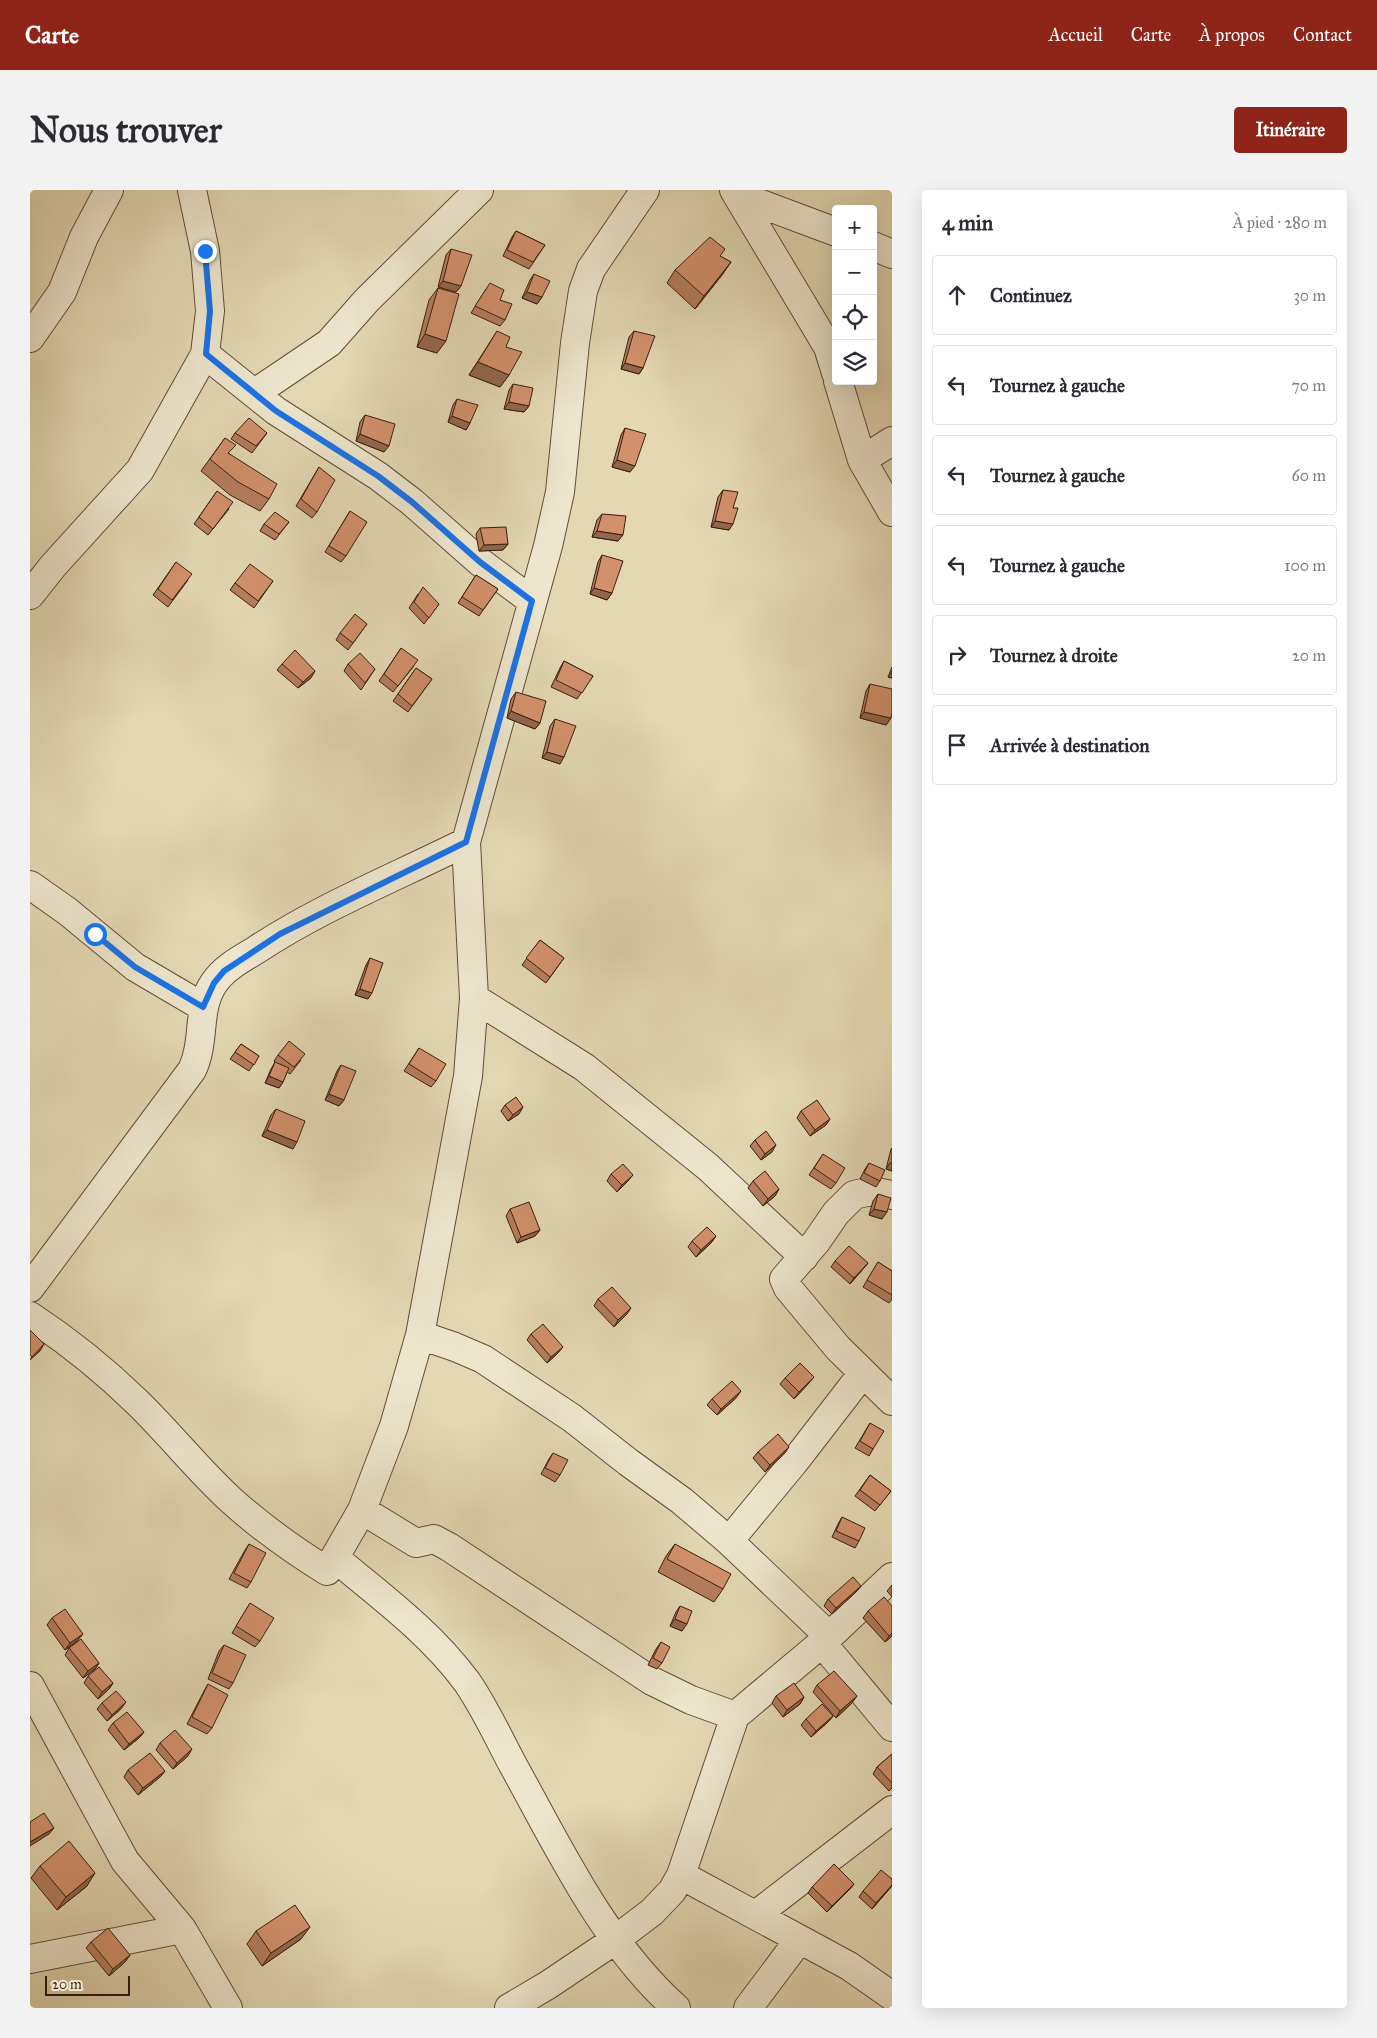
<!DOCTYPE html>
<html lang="fr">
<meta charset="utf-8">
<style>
:root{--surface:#fff;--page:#f2f2f3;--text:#2b2b33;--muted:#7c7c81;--line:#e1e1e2;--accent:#8f2418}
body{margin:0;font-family:"IM FELL Great Primer",serif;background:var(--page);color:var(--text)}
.controls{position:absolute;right:15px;top:15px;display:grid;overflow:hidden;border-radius:5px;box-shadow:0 5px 20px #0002}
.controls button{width:45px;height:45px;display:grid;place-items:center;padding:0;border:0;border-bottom:1px solid var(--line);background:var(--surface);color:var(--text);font:25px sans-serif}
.scale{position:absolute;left:15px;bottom:12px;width:85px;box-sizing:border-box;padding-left:5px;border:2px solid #381e0f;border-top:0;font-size:14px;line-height:18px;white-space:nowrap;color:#381e0f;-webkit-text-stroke:4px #ede6cd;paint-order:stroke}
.stop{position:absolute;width:15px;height:15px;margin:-11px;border:4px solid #1a73e8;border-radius:50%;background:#fff}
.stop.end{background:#1a73e8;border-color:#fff;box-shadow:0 1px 5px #0008}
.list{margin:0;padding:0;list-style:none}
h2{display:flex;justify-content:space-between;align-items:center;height:65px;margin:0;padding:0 20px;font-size:21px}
h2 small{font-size:16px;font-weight:400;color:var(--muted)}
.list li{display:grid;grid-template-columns:32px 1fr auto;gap:15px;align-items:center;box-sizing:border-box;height:80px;margin:0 10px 10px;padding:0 10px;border:1px solid var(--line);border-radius:5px}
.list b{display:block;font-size:19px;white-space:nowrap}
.list em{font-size:16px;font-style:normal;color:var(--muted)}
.icon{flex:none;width:28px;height:28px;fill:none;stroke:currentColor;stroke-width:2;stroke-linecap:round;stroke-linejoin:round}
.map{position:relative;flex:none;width:862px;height:1818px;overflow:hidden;border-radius:5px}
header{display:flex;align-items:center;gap:30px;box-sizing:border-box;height:70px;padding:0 25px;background:var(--accent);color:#fff}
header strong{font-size:24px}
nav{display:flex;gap:28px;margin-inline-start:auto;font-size:18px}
.intro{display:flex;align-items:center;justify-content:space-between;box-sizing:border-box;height:120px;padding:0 30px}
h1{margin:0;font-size:35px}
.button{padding:12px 22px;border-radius:5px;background:var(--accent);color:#fff;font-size:18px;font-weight:700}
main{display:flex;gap:30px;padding:0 30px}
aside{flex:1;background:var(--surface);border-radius:5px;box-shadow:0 5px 20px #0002}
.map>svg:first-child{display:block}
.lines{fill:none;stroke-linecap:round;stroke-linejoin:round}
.street-casing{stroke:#634c38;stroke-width:30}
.street{stroke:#ede6cd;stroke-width:28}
.wall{fill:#b57d5d;stroke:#381e0f}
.shaded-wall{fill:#93664c;stroke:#381e0f}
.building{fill:#d2916c;stroke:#381e0f}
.route{stroke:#1a73e8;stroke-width:6}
</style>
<header>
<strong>Carte</strong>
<nav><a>Accueil</a><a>Carte</a><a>À propos</a><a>Contact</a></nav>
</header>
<div class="intro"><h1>Nous trouver</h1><a class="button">Itinéraire</a></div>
<main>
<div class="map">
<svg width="862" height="1818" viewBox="0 0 862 1818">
<rect width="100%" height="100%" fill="#e3d8b2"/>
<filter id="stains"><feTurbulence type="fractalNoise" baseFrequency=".004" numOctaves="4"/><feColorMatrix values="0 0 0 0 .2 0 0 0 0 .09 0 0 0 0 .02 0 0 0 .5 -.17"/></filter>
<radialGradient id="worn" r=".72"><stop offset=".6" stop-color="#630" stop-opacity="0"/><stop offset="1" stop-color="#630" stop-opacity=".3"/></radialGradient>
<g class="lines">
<!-- street casing -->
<g class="street-casing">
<path id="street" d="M704 0 798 157 806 183
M707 5 806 42
M843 56 862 64
M0 148 32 102 54 47 79 0
M175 164 246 221 348 286 382 312 450 372 502 411
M808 191 832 270 862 322
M225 203 299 153 337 110 449 0
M832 270 862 251
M0 405 23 376 110 280 175 164 180 121 175 61 162 0
M0 695 37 721 105 777 173 817
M444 808 554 877 678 977 774 1067
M862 1005 841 1001 824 1005 806 1023 786 1052 754 1089 758 1098 808 1158 862 1211
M0 1098 162 880C176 851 166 819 184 793 194 778 211 769 226 760 291 717 366 687 436 652
M0 1126C38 1151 74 1180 107 1212 140 1244 168 1280 202 1311 232 1338 263 1360 297 1381L332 1320 364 1236 390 1145 438 886 444 808 436 652 518 356 530 302 545 153 553 101 561 79 615 0
M390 1145 425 1157 453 1169 542 1228 598 1272 652 1311 699 1351 799 1446
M332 1320 386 1353 404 1349 419 1357 622 1491 661 1510 705 1526
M699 1351 765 1271 833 1183
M305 1368C352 1407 401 1443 437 1492 455 1518 468 1547 483 1575 530 1660 573 1752 646 1818
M792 1453 862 1537
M0 1496 95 1671 152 1739 198 1818
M651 1685 819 1776 862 1806
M727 1724 862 1620
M0 1769 152 1739
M479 1818 518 1795 585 1750 622 1722 642 1701 651 1685 705 1526 792 1453 862 1387
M718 1818 769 1750"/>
</g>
<!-- street -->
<use href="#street" class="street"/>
</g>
<!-- wall -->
<path class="wall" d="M486 41 515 55 499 79 473 66 482 47Z
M421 59 431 96 426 102 408 97 416 65Z
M690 66 701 72 692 85 665 119 637 93 645 80Z
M504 84 512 107 507 114 492 108 500 90Z
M408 98 407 163 387 157 399 110Z
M456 99 470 110 475 130 470 136 441 123Z
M467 141 476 157 479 185 470 197 439 185Z
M604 141 613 178 609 184 591 179 599 147Z
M483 194 499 216 494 222 474 219 479 200Z
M427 209 440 233 436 240 418 232 423 215Z
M335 225 354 262 326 251 330 232Z
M595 238 600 282 582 277 591 245Z
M205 243H237L222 263 201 249Z
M195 248 199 264 239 309 230 321 200 305 171 281Z
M289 277 287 322 282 328 266 316Z
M693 300 703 318 699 340 681 337 688 307Z
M187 301 199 319 178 345 164 334Z
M320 321 316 366 311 372 295 362Z
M572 324 588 351 562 347 567 330Z
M259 332 245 350 230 341 234 334Z
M450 338 478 354 473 360 449 361 446 344Z
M572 365 582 403 577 410 560 404 568 372Z
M146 372 158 390 138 417 123 405Z
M446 385 468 399 449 426 428 413Z
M243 391 224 418 200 400 205 393Z
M388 404 409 414 394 434 379 418Z
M337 434 318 460 306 450 310 443Z
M371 458 384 476 363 502 349 491Z
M534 471 563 486 547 509 521 497 530 478Z
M252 474 281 488 268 498 247 480Z
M318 474 345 479 331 500 314 481Z
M862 477V488L858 487Z
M386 478 402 489 378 522 363 511Z
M840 494 861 528 856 535 830 528 836 501Z
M486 502 510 533 505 539 477 528 481 509Z
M525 529 530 574 512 568 520 536Z
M510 750 534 768 516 793 492 775Z
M340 768 338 809 325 805 336 775Z
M211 854 229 866 219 881 200 869Z
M389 858 406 891 401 897 374 881Z
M248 865 271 870 260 884 257 882 253 892 249 898 235 893 241 879 245 872 244 871Z
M311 875 314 910 309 916 295 910 307 881Z
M475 915 489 924 478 931 471 921Z
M246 919 263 959 232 946 241 925Z
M771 921 800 929 796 935 780 946 767 928Z
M725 950 742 962 731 970 720 956Z
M862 958V981L856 979 861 959Z
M793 964 806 993 801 999 779 985Z
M839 973 850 991 846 997 830 989 835 979Z
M581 984 598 991 587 1002 577 991Z
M723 991 749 999 745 1006 733 1016 718 998Z
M848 1004 852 1029 839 1025 843 1011Z
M480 1019 510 1040 505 1046 487 1053 476 1026Z
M686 1046 681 1053 666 1067 658 1057 662 1051Z
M805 1071 838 1073 833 1079 820 1094 801 1077Z
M848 1072 862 1081V1109L859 1113 833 1097Z
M568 1109 597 1124 584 1137 564 1116Z
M501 1144 528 1163 517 1173 497 1150Z
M755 1188 779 1193 764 1209 750 1194Z
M706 1208 687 1225 677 1215 682 1209Z
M840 1233 843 1259 839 1266 825 1258Z
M728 1262 755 1263 735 1282 723 1268Z
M523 1263 530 1285 525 1292 511 1284 519 1269Z
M840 1285 861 1301 845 1321 825 1306Z
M812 1327 829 1351 825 1358 802 1347 808 1334Z
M219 1354 221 1392 217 1398 199 1389 215 1360Z
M645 1354 693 1399 684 1412 628 1382 636 1366Z
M862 1395V1407L857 1401Z
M831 1396 826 1402 802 1424 794 1416 798 1409Z
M220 1413 230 1451 225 1457 202 1443Z
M650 1416 652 1441 640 1436 646 1422Z
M862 1416V1446L855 1452 833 1428 838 1421Z
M22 1428 48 1450 35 1460 17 1435Z
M631 1452 632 1473 627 1479 618 1475 626 1459Z
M194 1455 203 1493 199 1499 178 1489 189 1461Z
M39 1458 69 1473 65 1479 53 1488 35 1465Z
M58 1486 83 1493 79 1499 68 1509 54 1493Z
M178 1494 182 1538 177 1544 157 1534 174 1501Z
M787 1495 822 1513 806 1528 783 1502Z
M746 1506 774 1507 770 1514 753 1527 742 1513Z
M72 1513 91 1519 77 1531 67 1519Z
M803 1526 798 1532 781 1547 771 1535 776 1529Z
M83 1533 114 1542 109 1548 94 1560 78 1540Z
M130 1553 158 1566 143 1579 126 1560Z
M862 1564V1598L859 1601 843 1584 847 1577Z
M98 1580 135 1581 130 1587 108 1605 94 1587Z
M10 1676 57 1696 27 1720 1 1688Z
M862 1689V1696L842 1719 829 1707 833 1701Z
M824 1694 819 1700 797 1722 778 1703 782 1697Z
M226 1741 271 1749 232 1776 217 1754Z
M61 1752 100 1765 95 1772 79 1786 56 1758Z"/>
<!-- shaded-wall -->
<path class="shaded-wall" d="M701 72 692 85 665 119 674 106Z
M413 91 431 96 426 102 408 97Z
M497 102 512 107 507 114 492 108Z
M395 144 416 151 407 163 387 157Z
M448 172 479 185 470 197 439 185Z
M595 173 613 178 609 184 591 179Z
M479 212 499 216 494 222 474 219Z
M422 226 440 233 436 240 418 232Z
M330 244 359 256 354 262 326 251Z
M587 270 605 276 600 282 582 277Z
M685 331 703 334 699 340 681 337Z
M567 341 593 345 588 351 562 347Z
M478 354 473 360 449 361 454 355Z
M564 398 582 403 577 410 560 404Z
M285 481 281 488 268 498 273 492Z
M862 481V488L858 487Z
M481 521 510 533 505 539 477 528Z
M834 522 861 528 856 535 830 528Z
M517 562 534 567 530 574 512 568Z
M330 799 342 803 338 809 325 805Z
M239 886 253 892 249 898 235 893Z
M299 904 314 910 309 916 295 910Z
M493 917 489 924 478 931 483 925Z
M800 929 796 935 780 946 785 940Z
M237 940 267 952 263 959 232 946Z
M746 955 742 962 731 970 735 964Z
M860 973H862V981L856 979Z
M603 985 598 991 587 1002 592 995Z
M749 999 745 1006 733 1016 738 1009Z
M844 1019 857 1022 852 1029 839 1025Z
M510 1040 505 1046 487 1053 491 1047Z
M686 1046 681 1053 666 1067 671 1060Z
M838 1073 833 1079 820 1094 824 1088Z
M601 1118 597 1124 584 1137 588 1130Z
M14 1154 10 1161 0 1170 2 1167Z
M533 1157 528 1163 517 1173 521 1167Z
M784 1187 779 1193 764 1209 769 1202Z
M711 1201 706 1208 687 1225 691 1219Z
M759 1257 755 1263 735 1282 740 1275Z
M831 1396 826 1402 802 1424 806 1418Z
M645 1429 657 1434 652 1441 640 1436Z
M862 1443V1446L855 1452 859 1446Z
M53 1444 48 1450 35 1460 40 1453Z
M69 1473 65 1479 53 1488 58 1481Z
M83 1493 79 1499 68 1509 72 1502Z
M827 1506 822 1513 806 1528 810 1521Z
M774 1507 770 1514 753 1527 757 1520Z
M96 1512 91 1519 77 1531 82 1525Z
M803 1526 798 1532 781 1547 786 1541Z
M114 1542 109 1548 94 1560 99 1554Z
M162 1559 158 1566 143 1579 147 1573Z
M135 1581 130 1587 108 1605 113 1598Z
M24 1638 19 1644 0 1656V1652Z
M65 1683 57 1696 27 1720 36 1707Z
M824 1694 819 1700 797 1722 802 1716Z
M862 1695 860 1698 842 1719 846 1713Z
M280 1737 271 1749 232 1776 241 1763Z
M100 1765 95 1772 79 1786 83 1779Z"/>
<!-- building -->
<path class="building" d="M486 41 515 55 503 72 477 60Z
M680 47 695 59 690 66 701 72 674 106 645 80Z
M421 59 442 65 431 96 413 91Z
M504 84 520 91 512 107 497 102Z
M460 93 474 100 470 110 482 114 475 130 445 116Z
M408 98 429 104 416 151 395 144Z
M467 141 480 147 476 157 492 162 479 185 448 172Z
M604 141 625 146 613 178 595 173Z
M483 194 503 198 499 216 479 212Z
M427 209 448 215 440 233 422 226Z
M335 225 365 234 359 256 330 244Z
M219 228 237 243 226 256 205 243Z
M595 238 616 244 605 276 587 270Z
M195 248 206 255 198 263 247 294 239 309 208 292 180 269Z
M289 277 305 290 287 322 271 309Z
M693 300 708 302 703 318H708L703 334 685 331Z
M187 301 203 312 183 339 169 327Z
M320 321 337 332 316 366 299 356Z
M245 322 259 332 249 344 234 334Z
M572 324 596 326 593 345 567 341Z
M476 337 478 354 454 355 450 338Z
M572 365 593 371 582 403 564 398Z
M146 372 162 384 142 410 128 399Z
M220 374 243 391 228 411 205 393Z
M446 385 468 399 453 420 432 407Z
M393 397 409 414 399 428 384 412Z
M325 424 337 434 323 453 310 443Z
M371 458 388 470 368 496 354 484Z
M265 460 285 481 273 492 252 474Z
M330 463 345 479 335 493 318 474Z
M534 471 563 486 552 503 526 490Z
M386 478 402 489 382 516 368 504Z
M840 494 862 499V523L861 528 834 522Z
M486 502 516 511 510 533 481 521Z
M525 529 546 536 534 567 517 562Z
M510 750 534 768 520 787 496 768Z
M340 768 353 773 342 803 330 799Z
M259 851 275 864 264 877 248 865Z
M211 854 229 866 224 875 205 862Z
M389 858 416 874 406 891 379 874Z
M245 872 259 878 253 892 239 886Z
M311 875 326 881 314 910 299 904Z
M486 907 493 917 483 925 475 915Z
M787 910 800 929 785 940 771 921Z
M246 919 275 931 267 952 237 940Z
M736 941 746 955 735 964 725 950Z
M793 964 815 978 806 993 784 978Z
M839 973 855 980 850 991 834 983Z
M593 974 603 985 592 995 581 984Z
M735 981 749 999 738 1009 723 991Z
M848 1004 861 1008 857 1022 844 1019Z
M499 1012 510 1040 491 1047 480 1019Z
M677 1037 686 1046 671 1060 662 1051Z
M819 1056 838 1073 824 1088 805 1071Z
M848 1072 862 1081V1105L837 1090Z
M582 1097 601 1118 588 1130 568 1109Z
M513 1134 533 1157 521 1167 501 1144Z
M0 1140 14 1154 2 1167 0 1165Z
M770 1173 784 1187 769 1202 755 1188Z
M702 1191 711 1201 691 1219 682 1209Z
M840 1233 854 1241 843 1259 830 1251Z
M748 1244 759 1257 740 1275 728 1262Z
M523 1263 538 1270 530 1285 515 1278Z
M840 1285 861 1301 850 1315 830 1300Z
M812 1327 835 1338 829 1351 806 1341Z
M219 1354 236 1363 221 1392 204 1383Z
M645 1354 701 1384 693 1399 637 1369Z
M823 1387 831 1396 806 1418 798 1409Z
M854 1407 862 1416V1443L859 1446 838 1421Z
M220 1413 244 1428 230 1451 206 1436Z
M650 1416 662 1421 657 1434 645 1429Z
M35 1419 53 1444 40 1453 22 1428Z
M51 1449 69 1473 58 1481 39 1458Z
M631 1452 640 1457 632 1473 623 1468Z
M194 1455 216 1465 203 1493 182 1483Z
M69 1477 83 1493 72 1502 58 1486Z
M804 1481 827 1506 810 1521 787 1495Z
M764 1493 774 1507 757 1520 746 1506Z
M178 1494 198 1505 182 1538 162 1527Z
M86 1501 96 1512 82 1525 72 1513Z
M792 1514 803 1526 786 1541 776 1529Z
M97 1522 114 1542 99 1554 83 1533Z
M145 1540 162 1559 147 1573 130 1553Z
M120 1563 135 1581 113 1598 98 1580Z
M862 1564V1593L847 1577Z
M14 1623 24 1638 0 1652V1632Z
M39 1651 65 1683 36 1707 10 1676Z
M804 1674 824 1694 802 1716 782 1697Z
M851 1680 862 1689V1695L846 1713 833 1701Z
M265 1715 280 1737 241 1763 226 1741Z
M78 1738 100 1765 83 1779 61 1752Z"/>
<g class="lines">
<!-- route -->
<path class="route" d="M65 744 105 777 173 817 184 793 194 781 250 744 436 652 502 411 450 372 382 312 348 286 246 221 176 164 180 121 175 61"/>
</g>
<rect width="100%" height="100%" filter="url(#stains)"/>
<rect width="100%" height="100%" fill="url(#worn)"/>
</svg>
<div class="controls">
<button>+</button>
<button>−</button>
<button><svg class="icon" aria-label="locate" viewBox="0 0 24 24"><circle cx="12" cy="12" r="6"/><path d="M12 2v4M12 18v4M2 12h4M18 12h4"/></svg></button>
<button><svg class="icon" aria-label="layers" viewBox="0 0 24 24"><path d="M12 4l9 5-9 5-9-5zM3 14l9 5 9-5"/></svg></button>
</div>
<div class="scale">20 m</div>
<div class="stop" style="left:65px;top:744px"></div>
<div class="stop end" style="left:175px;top:61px"></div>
</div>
<aside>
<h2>4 min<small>À pied · 280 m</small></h2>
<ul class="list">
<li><svg class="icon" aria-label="ahead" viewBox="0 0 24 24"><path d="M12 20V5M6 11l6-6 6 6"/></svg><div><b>Continuez</b></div><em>30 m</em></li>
<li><svg class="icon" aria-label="left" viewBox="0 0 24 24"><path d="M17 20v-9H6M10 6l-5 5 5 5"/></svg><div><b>Tournez à gauche</b></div><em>70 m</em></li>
<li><svg class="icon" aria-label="left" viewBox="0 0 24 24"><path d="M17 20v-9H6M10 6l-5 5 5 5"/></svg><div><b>Tournez à gauche</b></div><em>60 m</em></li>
<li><svg class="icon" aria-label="left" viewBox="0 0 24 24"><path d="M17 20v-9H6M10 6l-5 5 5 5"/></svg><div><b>Tournez à gauche</b></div><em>100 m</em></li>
<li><svg class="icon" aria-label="right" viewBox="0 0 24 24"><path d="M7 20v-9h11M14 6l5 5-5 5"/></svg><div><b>Tournez à droite</b></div><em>20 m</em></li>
<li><svg class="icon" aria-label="arrive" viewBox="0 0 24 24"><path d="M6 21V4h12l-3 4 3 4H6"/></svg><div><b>Arrivée à destination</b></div></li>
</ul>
</aside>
</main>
